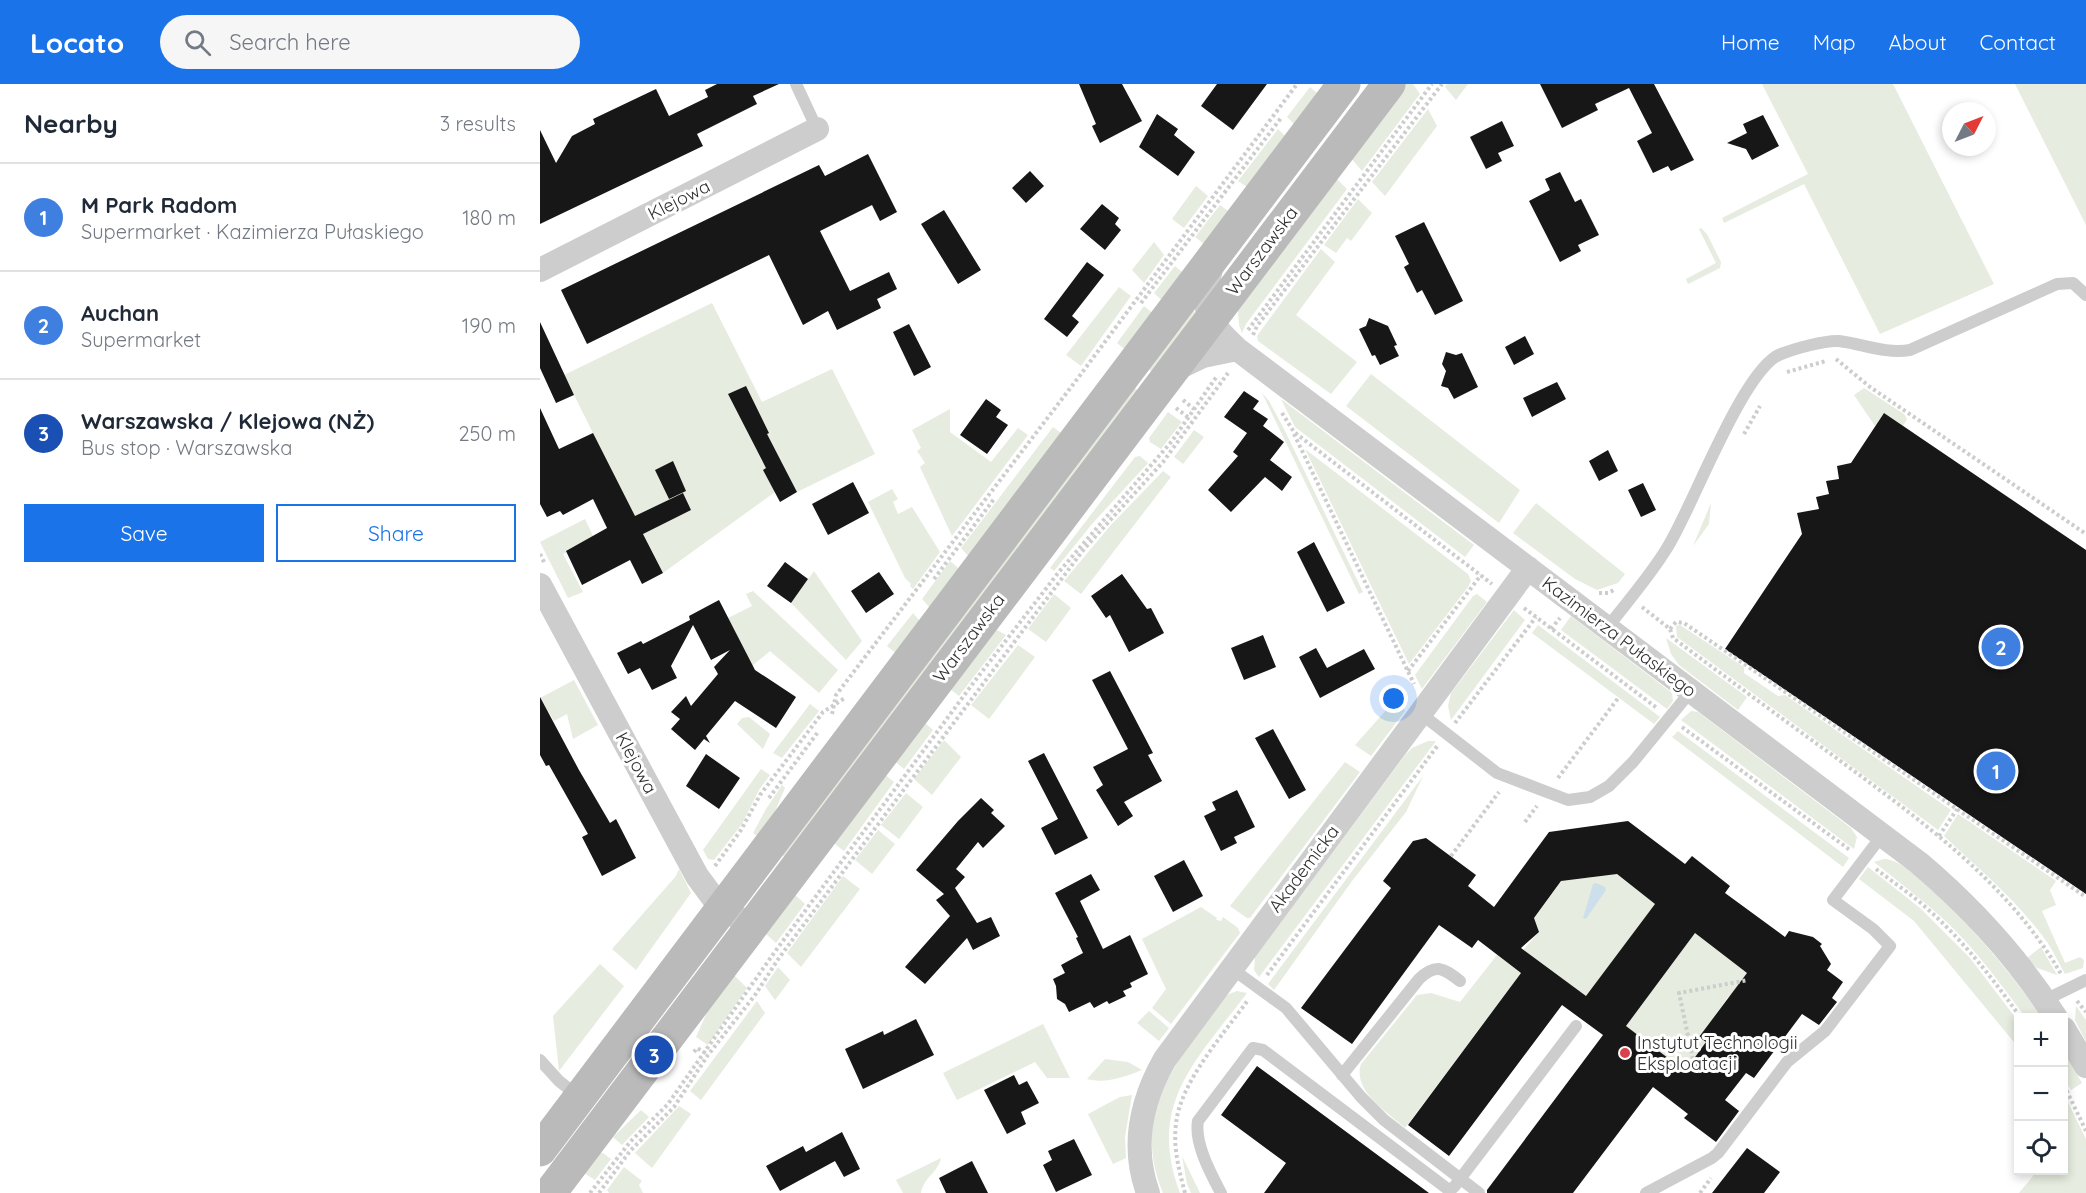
<!DOCTYPE html>
<meta charset="utf-8">
<style>
:root{--surface:#fff;--page:#f6f6f7;--text:#1f2937;--muted:#747a83;--line:#e0e1e3;--accent:#1a73e8}
body{margin:0;font-family:Quicksand,sans-serif;background:var(--page);color:var(--text)}
.controls{position:absolute;right:18px;bottom:18px;display:grid;overflow:hidden;border-radius:0px;box-shadow:0 3px 9px #0003}
.controls button{width:54px;height:54px;display:grid;place-items:center;padding:0;border:0;border-bottom:2px solid var(--line);background:var(--surface);color:var(--text);font:30px sans-serif}
.compass{position:absolute;left:1402px;top:18px;width:54px;height:54px;border-radius:50%;background:var(--surface);box-shadow:0 3px 9px #0003;rotate:48deg}
.you{position:absolute;left:854px;top:615px;width:21px;height:21px;margin:-15px;border:4px solid #fff;border-radius:50%;background:#1a73e8;box-shadow:0 0 0 9px #1a73e833}
.badge{display:grid;place-items:center;width:39px;height:39px;border-radius:50%;background:var(--accent);color:#fff;font-size:20px;font-weight:700}
.pin{position:absolute;translate:-50% -50%;border:3px solid #fff;box-shadow:0 2px 6px #0006}
.list{margin:0;padding:0;list-style:none}
h2{display:flex;justify-content:space-between;align-items:center;height:78px;margin:0;padding:0 24px;font-size:26px}
h2 small{font-size:20px;font-weight:400;color:var(--muted)}
.list li{display:grid;grid-template-columns:39px 1fr auto;gap:18px;align-items:center;box-sizing:border-box;height:108px;padding:0 24px;border-top:2px solid var(--line)}
.list b{display:block;font-size:22px;white-space:nowrap}
.list p{margin:0;font-size:20px;white-space:nowrap;color:var(--muted)}
.list em{font-size:20px;font-style:normal;color:var(--muted)}
.actions{display:flex;gap:12px;padding:18px 24px}
.actions a{flex:1;padding:14px 0;border:2px solid var(--accent);border-radius:0px;text-align:center;font-size:21px;color:var(--accent)}
.actions .main{background:var(--accent);color:#fff}
.icon{flex:none;width:33px;height:33px;fill:none;stroke:currentColor;stroke-width:2;stroke-linecap:round;stroke-linejoin:round}
.map{position:relative;flex:none;width:1546px;height:1109px;overflow:hidden}
header{display:flex;align-items:center;gap:36px;box-sizing:border-box;height:84px;padding:0 30px;background:var(--accent);color:#fff}
header strong{font-size:28px}
nav{display:flex;gap:33px;margin-inline-start:auto;font-size:21px}
.search{width:420px;height:54px;background:var(--page);display:flex;align-items:center;gap:15px;box-sizing:border-box;padding:0 21px;border-radius:33px;color:var(--muted);font-size:22px}
main{display:flex}
aside{flex:1;background:var(--surface)}
.map>svg:first-child{display:block}
.green{fill:#e6ecdf}
.water{fill:#cddfea}
.building{fill:#171717;fill-rule:evenodd}
.lines{fill:none;stroke-linecap:round;stroke-linejoin:round}
.path{stroke:#cdcdcd;stroke-width:4;stroke-dasharray:3 3;stroke-linecap:butt}
.service{stroke:#cdcdcd;stroke-width:12}
.minor{stroke:#cdcdcd;stroke-width:24}
.secondary{stroke:#bababa;stroke-width:33}
.poi-dot{fill:#d7424e;stroke:#fff;stroke-width:2}
.labels{text-anchor:middle;stroke-width:6;stroke-linejoin:round;paint-order:stroke}
.street-label{font-size:18px;fill:#303030;stroke:#fff}
.poi-label{font-size:18px;fill:#303030;stroke:#fff;text-anchor:start}
</style>
<header>
<strong>Locato</strong>
<div class="search"><svg class="icon" aria-label="search" viewBox="0 0 24 24"><circle cx="10" cy="10" r="6"/><path d="M15 15l6 6"/></svg>Search here</div>
<nav><a>Home</a><a>Map</a><a>About</a><a>Contact</a></nav>
</header>
<main>
<aside>
<h2>Nearby<small>3 results</small></h2>
<ul class="list">
<li><span class="badge" style="background:#3f7fe0">1</span><div><b>M Park Radom</b><p>Supermarket · Kazimierza Pułaskiego</p></div><em>180 m</em></li>
<li><span class="badge" style="background:#3f7fe0">2</span><div><b>Auchan</b><p>Supermarket</p></div><em>190 m</em></li>
<li><span class="badge" style="background:#1a4fb4">3</span><div><b>Warszawska / Klejowa (NŻ)</b><p>Bus stop · Warszawska</p></div><em>250 m</em></li>
</ul>
<div class="actions"><a class="main">Save</a><a>Share</a></div>
</aside>
<div class="map">
<svg width="1546" height="1109" viewBox="0 0 1546 1109">
<rect width="100%" height="100%" fill="#fff"/>
<!-- green -->
<path class="green" d="M864 0H873L880 10 822 87 810 73Z
M907 0H928L916 16 905 3Z
M1222 0H1353L1454 200 1340 250 1264 100 1184 139 1182 134 1268 90Z
M1475 0H1546V141Z
M770 3 778 10 754 40 747 33Z
M888 25 897 42 845 112 832 98Z
M738 45 745 52 710 105 698 97Z
M794 94 798 96 807 105 706 240 702 249 699 241 698 226Z
M656 102 668 112 644 144 632 135Z
M818 115 832 129 811 157 807 154 796 169 784 161Z
M680 121 692 130 664 160 655 153Z
M1161 144 1167 150 1181 178 1180 184 1148 200 1146 195 1176 179 1159 145Z
M614 158 624 171 604 199 592 186Z
M781 165 795 178 756 231 817 278 791 310 718 257 717 252Z
M635 182 643 189 625 219 614 209Z
M579 203 591 212 541 282 526 271Z
M172 219 222 318 292 285 335 370 257 408 241 377 224 385 235 408 123 489 24 291Z
M604 222 615 231 588 268 577 259Z
M653 223 656 232 615 290 607 284Z
M831 290 980 406 959 439 806 322Z
M592 302 600 308 247 775 239 769Z
M1324 304 1364 330 1367 335 1363 342 1344 329 1335 342 1314 311Z
M722 309 729 317 744 345 823 508 819 510Z
M741 315 934 461 925 473 755 343Z
M410 325V348L451 378 478 344 488 351 412 452 380 383 385 379 377 367 381 364 372 346Z
M628 328 642 338 621 365 610 358 609 354Z
M513 343 521 349 431 475 421 464Z
M654 346 664 353 643 380 634 373Z
M765 365 928 490 931 497 928 503 869 580Z
M600 372 608 379 552 440 514 487 510 484 595 373Z
M623 387 631 393 541 510 524 497 570 442Z
M352 405 358 415 353 418 358 430 372 423 400 468 373 505 370 502 371 500 365 494 328 418Z
M996 419 1085 490 1078 499 1057 506 1035 495 973 449Z
M1171 419 1169 440 1153 462Z
M45 435 53 452 23 470 43 508 28 514 0 458Z
M410 477 422 487 390 524 382 515Z
M274 487 322 557 306 576 251 519Z
M213 507 298 586 279 609 230 567 183 606 176 592 209 575 188 534 212 522 206 510Z
M514 510 531 524 506 558 488 545Z
M937 510 947 518 882 605 875 591 933 512Z
M974 526 985 536 911 636 908 622 911 609Z
M373 529 379 536V544L358 571 347 562Z
M1031 532 1132 609 1133 617 1127 625 1021 546Z
M998 541 1120 633 1114 640 992 549Z
M1140 541 1204 583V589L1238 612 1245 611 1411 726 1398 746 1137 553 1136 542Z
M457 546 466 551 419 612 410 605 438 565Z
M1126 554 1207 613 1198 626 1139 581 1131 570Z
M478 561 495 573 449 635 431 621Z
M34 596 58 641 33 655 27 630 14 637 8 627 0 631V614Z
M857 614 865 627 831 672 815 661Z
M270 620 279 627 242 674 233 669Z
M1151 627 1158 628 1311 744 1317 753 1314 765 1141 636Z
M209 633 230 650 223 665 197 640 202 634Z
M383 637 393 646 364 685 353 676Z
M1138 647 1309 774 1303 783 1132 653Z
M404 656 421 673 392 711 374 695Z
M888 657H896L719 893 714 886 715 873 866 670 872 664Z
M805 678 820 688 710 834H707L690 822Z
M221 685 230 691 219 706 202 740 174 776 168 775 163 766Z
M343 689 354 698 304 767 296 761 292 755Z
M883 692 866 728 812 797 734 906 728 900Z
M242 701 245 704 233 732 220 754 213 749 226 725Z
M366 709 383 723 359 755 341 741Z
M1418 730 1516 797 1510 806 1516 821 1502 827 1525 879 1540 873 1544 876 1543 884 1525 890C1519 880 1514 868 1507 858 1479 818 1439 785 1404 752Z
M338 746 355 760 332 790 315 776Z
M1344 775C1379 774 1482 902 1502 933H1485C1462 901 1437 868 1409 840 1385 818 1359 798 1334 778Z
M1328 783 1380 824 1430 874 1478 937V963L1374 837 1319 795Z
M139 785 151 809 96 886 72 865 136 792Z
M1070 785 1115 820 1046 913 983 866 999 848 990 840 1025 792C1042 795 1055 796 1070 785Z
M303 792 320 805 261 883 247 869Z
M252 808 265 820 236 859 226 850Z
M661 823 677 834 676 836 681 837 683 833 698 844 700 849 631 940 612 924 626 905 602 855Z
M1155 849 1207 889 1209 899 1188 913 1159 953 1166 958 1145 987 1086 942Z
M1501 863 1517 891 1497 884 1487 874Z
M957 871 981 889 865 1044C848 1029 812 1007 821 980L877 911 891 909 920 918Z
M60 880 84 902 19 987 13 932Z
M238 883 250 896 235 916 225 902Z
M190 890 195 892 207 904 168 961 156 953 172 917Z
M697 907 707 909C657 976 606 1019 640 1109H623C590 1030 637 978 680 917L689 910Z
M217 917 225 929 161 1016 150 1007Z
M1536 922 1546 936V958L1535 936Z
M609 927 629 944 619 957 597 939Z
M503 940 530 994H507L495 978 417 1016 403 989Z
M1524 967 1542 999 1531 1006 1524 995Z
M565 975 588 978 602 986C585 993 565 1000 547 995Z
M1524 1010 1546 1055V1109H1479L1497 1087 1524 1086Z
M592 1011 585 1053 586 1074 573 1080 548 1030 580 1013Z
M139 1022 151 1030 112 1084 95 1069Z
M101 1026 109 1033 82 1061 73 1053Z
M56 1069H63L71 1075 55 1096 44 1089Z
M642 1072 660 1109H651L647 1100Z
M401 1074C398 1089 385 1091 381 1109H363L356 1096Z
M84 1083 102 1097 99 1101 103 1109H69L67 1106Z"/>
<!-- water -->
<path class="water" d="M1056 799 1065 803 1066 806 1046 835 1043 834 1053 800Z"/>
<!-- building -->
<path class="building" d="M177 0H239L213 12 217 20 157 50 163 62 0 140V46L16 79 32 52 55 40 53 35 116 5 129 32 168 13 165 6Z
M539 0H582L602 37 560 59 552 42 556 40Z
M677 0H727L693 46 661 22Z
M1000 0H1114L1154 76 1131 87 1128 82 1113 89 1097 57 1112 49 1089 4 1055 20 1058 26 1022 44Z
M617 30 638 45 634 51 655 68 638 92 599 63Z
M1223 31 1239 62 1212 76 1206 65 1187 59 1207 49 1203 40Z
M962 37 974 62 958 69 962 77 946 85 930 53Z
M328 70 357 128 340 137 332 121 280 147 310 207 349 188 357 205 337 215 341 224 297 246 288 227 263 241 229 171 47 260 21 206 279 81 285 92Z
M490 87 504 102 486 119 472 104Z
M1020 88 1035 118 1041 115 1059 151 1038 161 1041 167 1020 178 989 117 1010 106 1005 95Z
M562 120 579 134 575 140 581 146 565 166 540 145Z
M404 126 441 186 418 200 381 140Z
M884 138 923 217 895 231 882 206 877 209 864 183 869 180 855 152Z
M547 178 564 191 532 232 539 238 527 253 504 235Z
M829 234 848 242 857 261 854 262 859 272 840 281 835 271 832 272 819 245 826 242Z
M0 238 34 311 16 319 0 284Z
M369 240 391 283 374 292 353 248Z
M985 252 994 270 974 281 965 263Z
M906 268 916 271 922 269 938 303 914 315 908 304 901 302 906 287 902 280Z
M1017 298 1026 315 992 333 983 314Z
M206 302 229 349 227 350 257 408 240 418 223 386 226 384 188 310Z
M704 307 719 317 713 325 728 335 723 342 744 358 730 376 752 393 742 407 725 393 691 428 668 406 698 372 693 368 707 349 684 333Z
M446 315 461 326 456 333 468 341 447 370 420 351Z
M0 324 19 365 53 349 95 432 143 409 151 426 103 450 123 489 102 500 90 476 42 501 26 467 67 444 53 415 23 431 20 427 7 433 0 420Z
M1344 329 1546 466V810L1185 565 1262 450 1257 429 1279 425 1276 413 1289 410 1286 397 1299 395 1297 382 1311 379Z
M1068 366 1078 387 1059 397 1049 377Z
M133 377 146 407 129 415 115 386Z
M313 398 329 429 288 451 272 420Z
M1103 399 1116 426 1101 433 1088 406Z
M774 458 805 519 787 528 757 468Z
M245 478 268 495 251 519 227 502Z
M339 488 354 510 326 529 311 507Z
M582 490 607 525 611 524 624 549 589 568 570 531 566 534 551 512Z
M179 516 215 586 256 613 236 644 195 617 166 652 170 659 164 655 155 666 131 645 140 635 131 628 146 612 151 622 178 590 174 583 190 566 171 576 153 541 131 582 137 594 112 606 100 584 88 590 77 569 101 557 103 560 150 536 149 532Z
M723 551 736 583 704 596 691 564Z
M776 564 787 584 824 565 835 585 780 614 759 573Z
M570 587 613 669 608 671 622 697 584 718 593 732 578 742 556 706 563 701 553 683 588 665 552 596Z
M0 613 39 686 70 739 76 735 96 774 62 792 42 753 48 750 9 681 6 682 0 671Z
M733 645 766 706 749 715 715 654Z
M504 669 548 754 515 771 501 744 518 735 488 677Z
M166 670 200 694 179 725 146 702Z
M697 706 715 743 694 753 697 759 681 767 664 732 676 726 672 718Z
M441 714 454 726 451 729 465 742 443 764 438 758 416 785 425 793 415 804 437 839 451 833 460 852 433 866 427 854 385 900 365 883 410 832 396 816 404 810 376 786 418 737Z
M1088 737 1145 780 1152 772 1190 802 1185 809 1245 853 1249 847 1273 853 1282 860 1280 862 1291 880 1287 886 1303 898 1292 914 1297 918 1279 941 1262 930 1214 994 1206 989 1185 1016 1199 1027 1176 1058 1144 1034 1148 1030 1113 1003 1033 1109H947V1106L1063 951 1022 921 909 1072 868 1041 981 889 938 856 932 864 899 841 812 960 761 924 851 804 843 797 873 757 886 754 936 791 928 802 954 823 1009 748ZM1077 790 1115 820 1046 912 981 864 999 848 994 834 1021 797ZM1155 849 1207 889 1159 953 1166 958 1145 987 1086 942Z
M644 776 663 812 633 828 614 792Z
M551 790 560 806 540 817 563 865 590 851 608 890 590 899 592 903 583 907 586 912 569 920 567 917 554 924 550 918 529 928 525 920 517 915 516 902 513 895 525 889 521 881 543 869 536 854 538 853 515 809Z
M376 935 394 971 323 1005 305 965 343 947 344 951Z
M717 982 889 1109H724L746 1079 681 1031Z
M474 991 479 1001 487 997 499 1019 481 1028 486 1040 467 1050 444 1006Z
M302 1048 320 1085 304 1093 295 1077 240 1107 226 1082 263 1062 266 1068Z
M534 1055 552 1091 516 1108 503 1081 512 1076 508 1067Z
M1207 1064 1240 1088 1224 1109H1172Z
M432 1077 448 1109H406L399 1094Z"/>
<g class="lines">
<!-- path -->
<path class="path" d="M601 219 741 34
M708 246 892 0
M713 251 717 242 902 0
M1296 275 1330 303 1546 450
M1247 288 1286 277
M643 316 654 325
M636 324 649 334
M742 329 754 348 952 500
M754 350 874 600
M1204 350 1220 322
M0 470 5 480
M394 495 454 415
M1059 509H1068L1074 506
M1102 523 1130 545 1133 554C1187 594 1241 634 1295 673 1379 735 1468 798 1521 890
M984 524 1117 624
M1011 545 1020 534
M1130 545 1136 538 1144 539 1546 813
M868 587 941 491
M292 630 296 611 538 294 757 0
M915 639 996 533
M1142 643 1310 766
M1018 694 1079 613
M229 714 278 648
M985 738 997 722
M1399 752 1417 725
M911 772 959 708
M175 782 201 746 220 711 283 628 305 614
M1336 785C1354 799 1374 812 1391 828 1425 859 1454 896 1481 934
M727 891 898 661
M1537 917 1546 928
M154 968 157 964 167 970
M1153 975 1139 909 1208 896
M1524 1001 1546 1047
M50 1109 90 1058 128 1020 234 869 434 598 518 489 632 357 677 292
M59 1109 90 1067 134 1023 168 971 215 911 239 874 368 700 544 465 623 378 688 289
M645 1109C639 1086 633 1064 636 1040 640 998 684 950 708 916
M1160 1109 1171 1094"/>
<!-- service -->
<path class="service" d="M256 0 277 45
M1067 544C1087 518 1110 492 1127 464 1152 425 1203 284 1241 270 1254 265 1285 256 1299 257 1323 260 1345 270 1370 266L1517 200 1533 199 1546 211
M880 629 957 689 1028 716 1050 713 1069 702 1093 678 1151 607
M691 884 746 924 821 1013 844 1036 939 1109
M1505 916 1546 896
M0 976 19 997 38 1012
M802 991 879 895C896 879 903 884 920 897
M681 1109C671 1090 654 1059 658 1037L713 964 723 966 909 1106 914 1103 1036 942
M1106 1109 1172 1074 1178 1069 1247 978 1285 947 1350 862 1333 845 1293 816 1343 750"/>
<!-- minor -->
<path class="minor" d="M672 181C661 225 663 233 697 265L1379 779C1432 824 1479 875 1516 934
M0 186 277 45
M634 286 663 272 697 265
M0 501 157 792 174 815 197 833
M1524 945 1546 982
M608 1109C591 1062 601 1017 625 975L988 484"/>
<!-- secondary -->
<path class="secondary" d="M0 1066 804 0
M10 1109 849 0"/>
</g>
<!-- markers -->
<circle class="poi-dot" cx="1085" cy="969" r="6"/>
<g class="labels">
<!-- street labels -->
<g class="street-label">
<text transform="translate(139 116) rotate(-27)" y="6">Klejowa</text>
<text transform="translate(722 167) rotate(-53)" y="6">Warszawska</text>
<text transform="translate(1079 553) rotate(37)" y="6">Kazimierza Pułaskiego</text>
<text transform="translate(429 554) rotate(-53)" y="6">Warszawska</text>
<text transform="translate(96 679) rotate(62)" y="6">Klejowa</text>
<text transform="translate(764 785) rotate(-53)" y="6">Akademicka</text>
</g>
<!-- poi labels -->
<g class="poi-label">
<text x="1097" y="965">Instytut Technologii<tspan x="1097" dy="21">Eksploatacji</tspan></text>
</g>
</g>
</svg>
<div class="controls">
<button>+</button>
<button>−</button>
<button><svg class="icon" aria-label="locate" viewBox="0 0 24 24"><circle cx="12" cy="12" r="6"/><path d="M12 2v4M12 18v4M2 12h4M18 12h4"/></svg></button>
</div>
<svg class="compass" viewBox="-18 -18 36 36"><path d="M0-13l5 13h-10z" fill="#e53935"/><path d="M0 13l5-13h-10z" fill="#747a83"/></svg>
<div class="you"></div>
<div class="pin badge" style="left:1456px;top:687px;background:#3f7fe0">1</div>
<div class="pin badge" style="left:1461px;top:563px;background:#3f7fe0">2</div>
<div class="pin badge" style="left:114px;top:971px;background:#1a4fb4">3</div>
</div>
</main>
